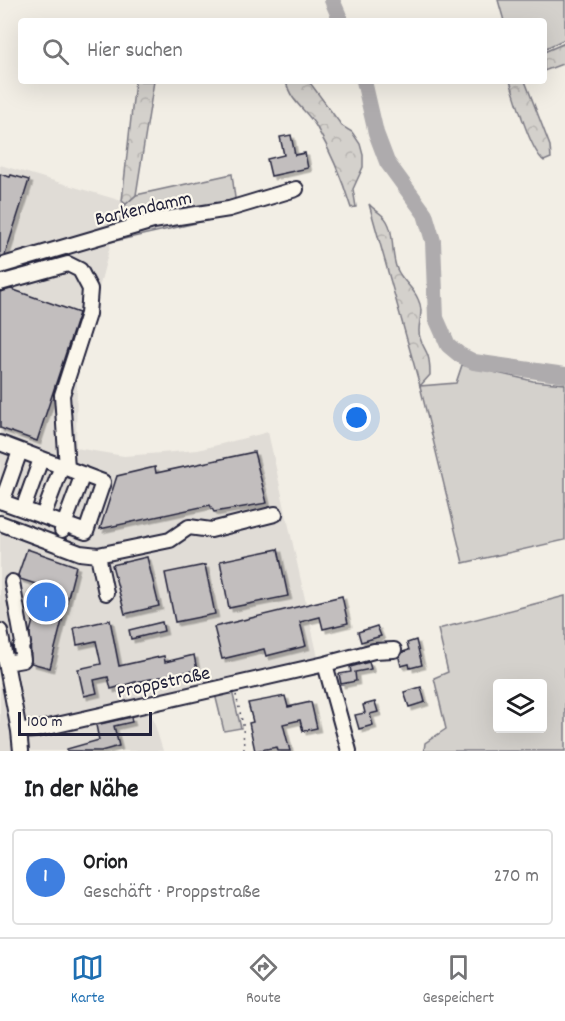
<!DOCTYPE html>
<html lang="de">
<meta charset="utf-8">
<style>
:root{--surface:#fff;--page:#f2f2f2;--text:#202124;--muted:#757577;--line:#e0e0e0;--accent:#1f6fb2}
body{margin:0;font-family:Dekko,sans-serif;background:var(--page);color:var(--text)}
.controls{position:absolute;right:18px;bottom:18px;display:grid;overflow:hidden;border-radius:6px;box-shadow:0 6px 24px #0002}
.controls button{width:54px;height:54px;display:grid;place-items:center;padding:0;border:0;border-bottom:2px solid var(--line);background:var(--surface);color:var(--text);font:30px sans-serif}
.scale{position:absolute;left:18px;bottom:15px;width:134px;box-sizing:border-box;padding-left:6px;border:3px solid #22223b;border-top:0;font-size:16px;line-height:21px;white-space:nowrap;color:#22223b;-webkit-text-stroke:4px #fbf7ec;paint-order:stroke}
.you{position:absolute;left:357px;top:418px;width:21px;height:21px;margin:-15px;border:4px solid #fff;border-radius:50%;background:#1a73e8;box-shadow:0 0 0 9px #1a73e833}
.badge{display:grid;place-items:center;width:39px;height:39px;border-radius:50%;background:var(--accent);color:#fff;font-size:20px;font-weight:700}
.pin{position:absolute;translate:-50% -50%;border:3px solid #fff;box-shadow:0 2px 6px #0006}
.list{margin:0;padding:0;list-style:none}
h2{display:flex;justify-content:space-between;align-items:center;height:78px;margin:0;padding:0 24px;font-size:26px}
h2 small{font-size:20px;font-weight:400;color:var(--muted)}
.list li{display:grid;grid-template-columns:39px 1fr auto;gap:18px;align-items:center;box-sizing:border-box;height:96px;margin:0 12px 12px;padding:0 12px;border:2px solid var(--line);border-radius:6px}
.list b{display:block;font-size:22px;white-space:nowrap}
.list p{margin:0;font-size:20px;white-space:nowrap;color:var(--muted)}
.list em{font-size:20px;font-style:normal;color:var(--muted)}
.icon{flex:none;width:33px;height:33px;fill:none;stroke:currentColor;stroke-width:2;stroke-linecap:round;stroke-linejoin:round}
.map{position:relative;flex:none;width:565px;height:751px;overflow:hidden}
.search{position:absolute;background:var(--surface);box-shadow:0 6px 24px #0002;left:18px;right:18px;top:18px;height:66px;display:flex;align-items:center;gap:15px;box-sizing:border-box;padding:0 21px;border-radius:6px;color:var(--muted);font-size:22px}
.sheet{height:186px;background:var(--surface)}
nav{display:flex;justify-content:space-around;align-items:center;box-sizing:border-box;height:84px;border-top:2px solid var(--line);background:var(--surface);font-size:16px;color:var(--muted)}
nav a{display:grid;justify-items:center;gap:3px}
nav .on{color:var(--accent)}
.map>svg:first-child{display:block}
.built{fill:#e0dcd6}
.green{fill:#d4d1cc;stroke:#7b7a84;stroke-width:1.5;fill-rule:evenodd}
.forest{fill:url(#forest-crowns);stroke:#7b7a84;stroke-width:1.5}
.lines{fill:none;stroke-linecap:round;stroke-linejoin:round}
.river{stroke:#aeabad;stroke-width:16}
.building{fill:#c2bebe;stroke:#22223b;stroke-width:1.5;filter:url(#shadow)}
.minor-casing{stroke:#22223b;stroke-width:18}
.path{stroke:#22223b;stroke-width:1.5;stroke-dasharray:1.5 4.5;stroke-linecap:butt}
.minor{stroke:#fbf7ec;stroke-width:14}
.labels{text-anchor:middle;stroke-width:4.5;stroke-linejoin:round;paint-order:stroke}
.street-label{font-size:20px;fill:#22223b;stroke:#fbf7ec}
</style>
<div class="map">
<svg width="565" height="751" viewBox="0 0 565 751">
<defs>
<pattern id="forest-crowns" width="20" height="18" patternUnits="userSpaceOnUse" patternTransform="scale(1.5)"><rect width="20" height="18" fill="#d4d1cc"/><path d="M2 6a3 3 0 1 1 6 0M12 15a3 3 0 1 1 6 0" fill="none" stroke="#b6b3b0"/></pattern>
<filter id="shadow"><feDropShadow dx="3.5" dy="3.5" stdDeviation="0" flood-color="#0004"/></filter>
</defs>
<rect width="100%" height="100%" fill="#f2eee5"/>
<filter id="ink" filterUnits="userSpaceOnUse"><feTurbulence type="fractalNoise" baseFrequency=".0167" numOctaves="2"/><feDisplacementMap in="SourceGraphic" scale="12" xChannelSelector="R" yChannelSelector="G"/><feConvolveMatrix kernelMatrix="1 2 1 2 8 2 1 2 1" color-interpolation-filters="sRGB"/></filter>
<g filter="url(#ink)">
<!-- built -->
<path class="built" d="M0 165 122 201 126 204 111 242 77 373 76 448 124 456 198 450 268 432 321 671 150 709 163 751H0Z"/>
<!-- green -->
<path class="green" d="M498 0H565V39L544 49V21H504Z
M232 174 237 214 111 242 126 204 136 195Z
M462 365 533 381 565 384V540L463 563 420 386 456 383Z
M565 596V751H424L425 743 446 729 434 678 448 672 438 629ZM498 684H542V728H498Z
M232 691 241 728 224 731 215 694Z"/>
<!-- forest -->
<path class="forest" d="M565 43V63L544 71V52Z
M135 81H154L136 195 126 204 122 201Z
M286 81H305L311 84 342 126 352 132 360 144 363 155V167L353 189 356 207 351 208C343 182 330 150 316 126 306 109 290 102 286 81Z
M510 81H525L550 146 551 158 544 161C530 150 516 99 510 81Z
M369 204C373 209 379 212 383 216 396 228 390 254 397 269 402 281 413 287 418 299 424 311 419 319 419 331 419 342 425 347 428 356 430 362 430 369 430 375L420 386Z"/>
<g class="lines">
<!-- river -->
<path class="river" d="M332 0 341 21
M364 81 376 133 387 162 425 214 433 241 436 318 448 345 460 355 474 362 565 375"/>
</g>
<!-- building -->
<path class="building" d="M291 135 295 155 305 153 308 168 271 176 267 159 284 155 280 137Z
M0 174 10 177 11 175 29 180 5 255 0 257Z
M11 289 79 313 37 441 0 428V292Z
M254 452 267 503 214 512 210 505 100 529 117 476 155 467 156 473Z
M27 549 76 566 50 668 31 663 30 632 42 586 20 579 18 575Z
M278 549 288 596 229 608 220 561Z
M147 557 159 606 125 614 112 565Z
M205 565 215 614 175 622 165 573Z
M342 596 348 623 323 629 320 617 300 622 306 646 266 656 264 649 222 659 214 627Z
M110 620 119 666 164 656 165 662 194 655 197 670 135 682 111 689 108 677 94 680 97 693 84 696 78 669 101 664 96 641 77 645 74 628Z
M162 622 164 631 131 639 129 630Z
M377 626 381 636 361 642 358 632Z
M416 640 422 665 410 668 409 664 401 666 399 658 403 652 409 650 407 643Z
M369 662 371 669 355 672 356 681 341 684 339 674 351 672 350 667Z
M421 687 425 702 409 707 404 692Z
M285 696 288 707 311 702 317 728 303 731 300 720 283 724 290 751H278L277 747 255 751 249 723 253 722 248 703Z
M375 702 378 712 370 714 373 725 359 729 355 715 365 713 363 705Z
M131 717 132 722 114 726 119 746 101 751H67V749L99 740 96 725Z"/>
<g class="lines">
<!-- minor casing -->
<g class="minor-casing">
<path id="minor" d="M0 266 153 221 229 209 296 189
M0 283 68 264 80 270 90 289 88 314 62 395 67 468
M0 443 103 482 86 532 0 501
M2 502 20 451
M23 509 41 459
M43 516 62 466
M0 523 80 553 98 555 170 540 189 527 211 530 275 514
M62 530 83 474
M98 555 106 593
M0 631 19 731 21 751
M6 663 23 660 21 647 23 643 12 582
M325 664 374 651 394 650
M19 731 35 730 325 664 349 751"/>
</g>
<!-- path -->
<path class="path" d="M236 695 243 725 244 751"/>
<!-- minor -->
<use href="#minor" class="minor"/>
</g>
</g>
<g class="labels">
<!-- street labels -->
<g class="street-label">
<text transform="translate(143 207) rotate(-13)" y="7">Barkendamm</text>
<text transform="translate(163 681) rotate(-12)" y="7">Proppstraße</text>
</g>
</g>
</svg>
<div class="controls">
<button><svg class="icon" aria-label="layers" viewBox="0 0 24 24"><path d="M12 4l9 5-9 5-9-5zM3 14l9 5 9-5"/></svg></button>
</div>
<div class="scale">100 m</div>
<div class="you"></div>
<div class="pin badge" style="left:46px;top:602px;background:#3f7fe0">1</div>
<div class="search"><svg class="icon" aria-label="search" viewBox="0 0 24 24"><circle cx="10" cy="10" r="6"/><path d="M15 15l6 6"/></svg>Hier suchen</div>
</div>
<section class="sheet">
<h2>In der Nähe<small></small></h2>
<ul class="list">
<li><span class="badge" style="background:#3f7fe0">1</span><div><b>Orion</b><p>Geschäft · Proppstraße</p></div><em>270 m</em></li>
</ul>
</section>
<nav>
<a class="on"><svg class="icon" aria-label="map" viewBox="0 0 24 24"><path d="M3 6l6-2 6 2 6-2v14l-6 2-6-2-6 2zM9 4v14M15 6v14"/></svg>Karte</a>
<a><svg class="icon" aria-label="directions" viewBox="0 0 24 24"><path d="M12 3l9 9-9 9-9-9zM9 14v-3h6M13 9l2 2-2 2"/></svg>Route</a>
<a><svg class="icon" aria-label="saved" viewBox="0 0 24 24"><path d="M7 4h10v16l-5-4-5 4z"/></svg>Gespeichert</a>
</nav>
